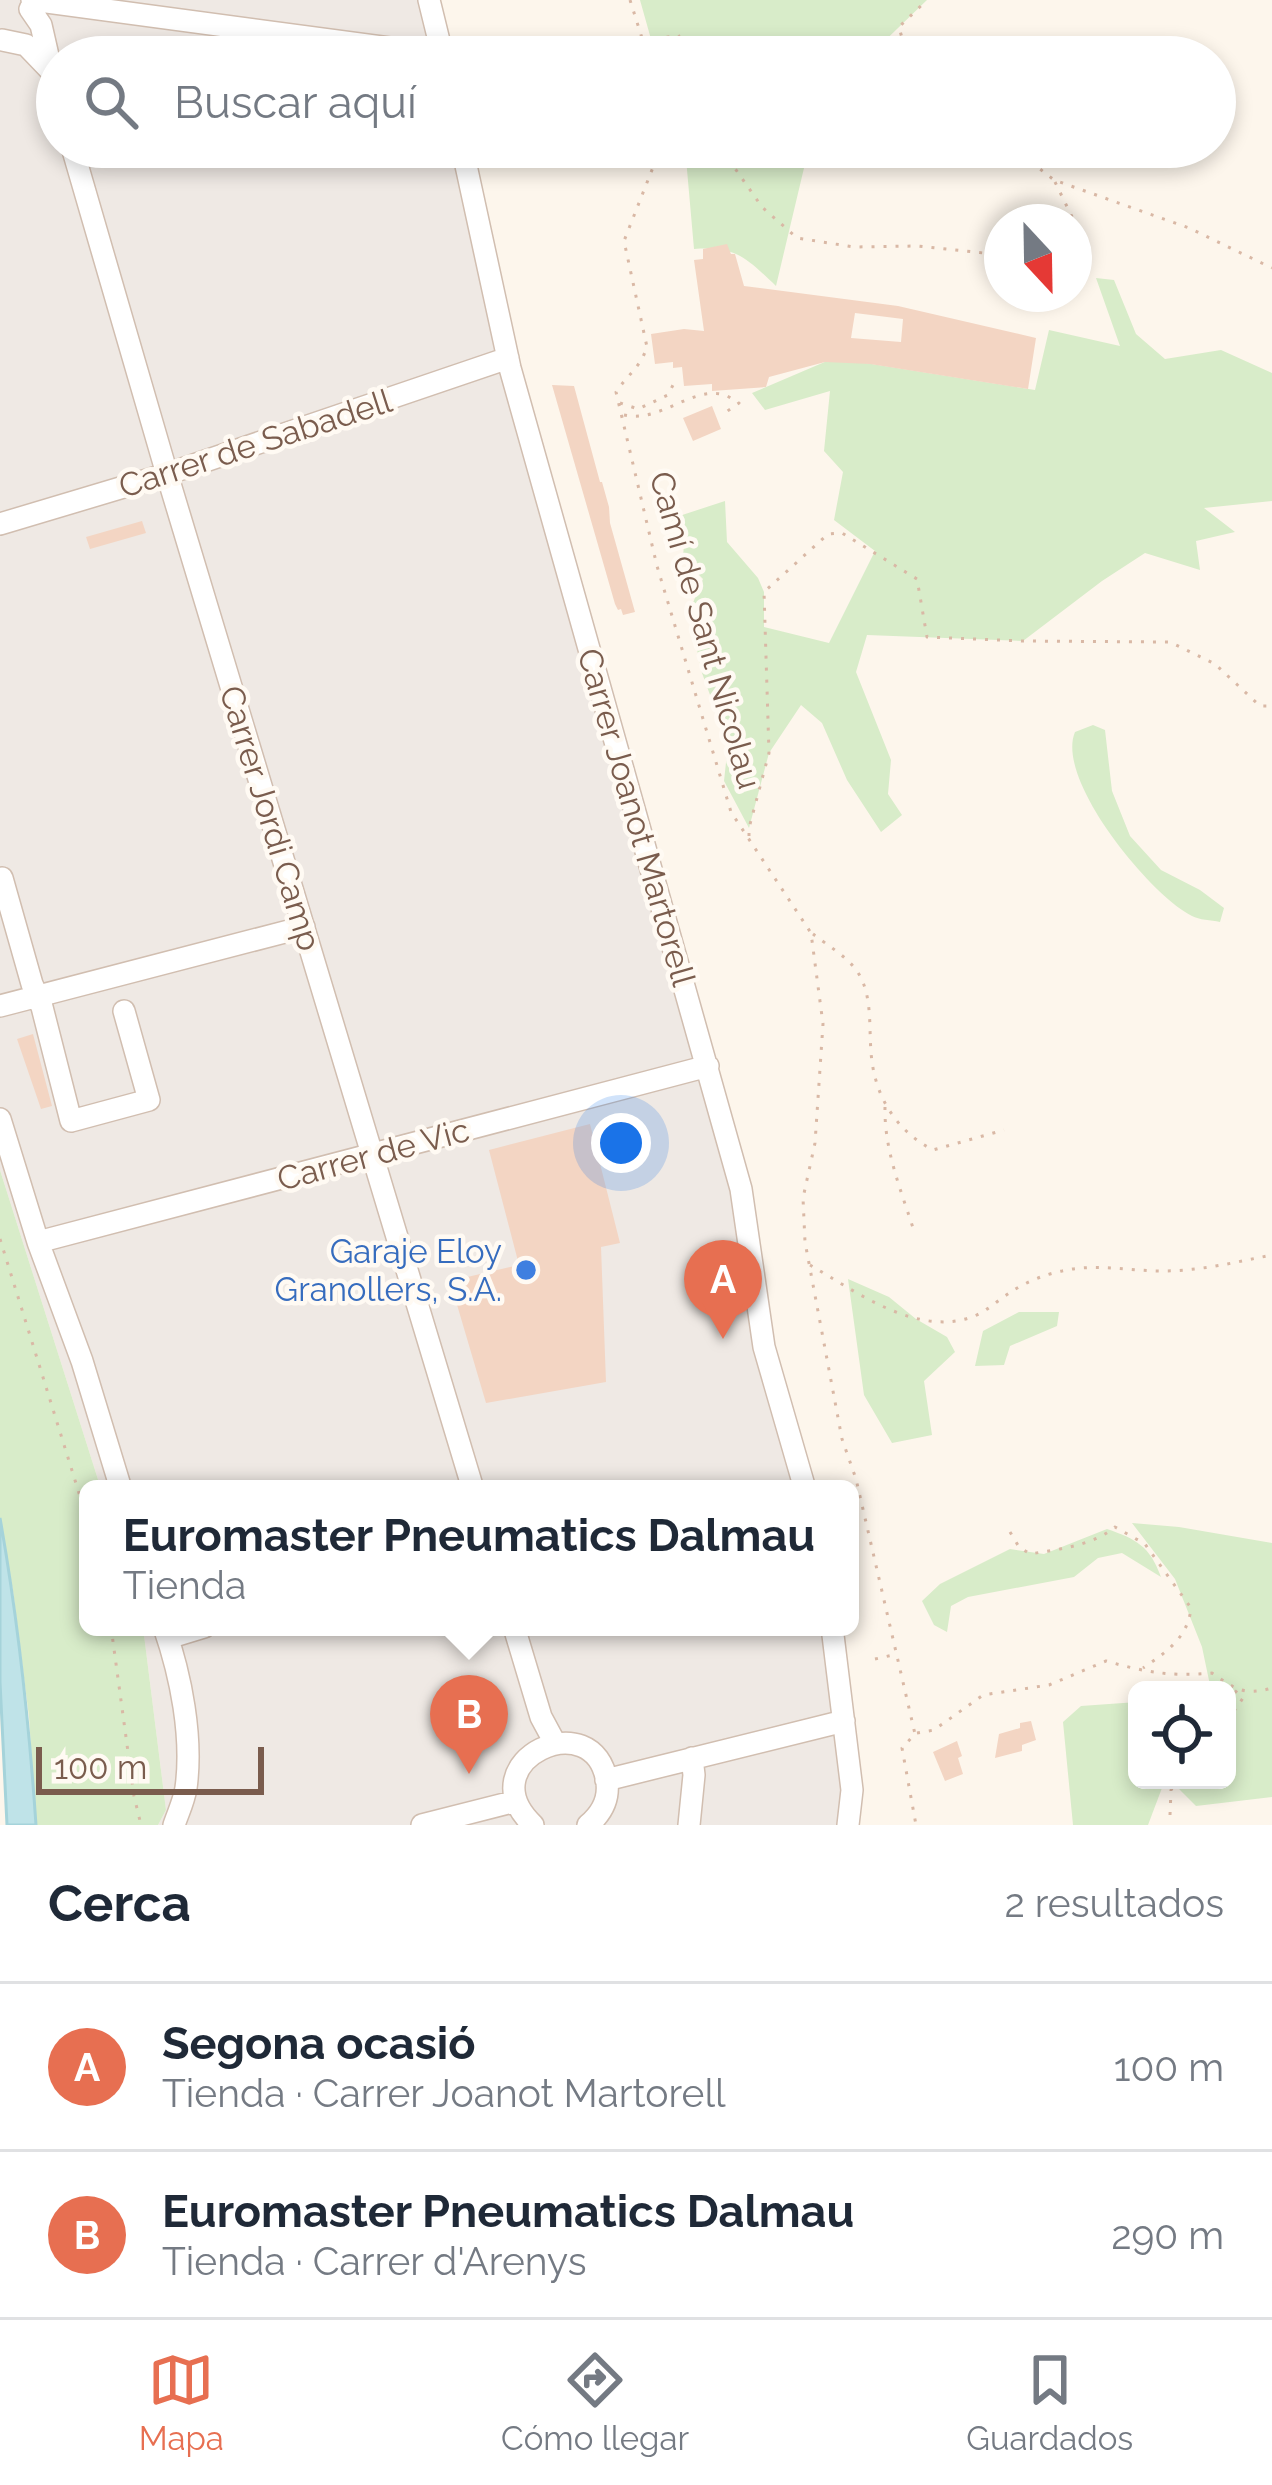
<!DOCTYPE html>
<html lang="es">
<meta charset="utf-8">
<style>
:root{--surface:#fff;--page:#f2f2f3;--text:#1f2937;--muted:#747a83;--line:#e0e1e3;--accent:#e76f51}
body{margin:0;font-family:Raleway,sans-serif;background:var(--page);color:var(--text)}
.controls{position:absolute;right:36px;bottom:36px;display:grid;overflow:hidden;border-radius:18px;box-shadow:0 6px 18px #0003}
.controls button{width:108px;height:108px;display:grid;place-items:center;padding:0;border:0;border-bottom:3px solid var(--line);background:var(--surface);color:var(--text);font:60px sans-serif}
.compass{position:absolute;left:984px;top:204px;width:108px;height:108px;border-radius:50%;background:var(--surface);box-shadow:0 6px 18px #0003;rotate:158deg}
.scale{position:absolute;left:36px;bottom:30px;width:228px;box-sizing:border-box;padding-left:12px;border:6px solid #7a5c4d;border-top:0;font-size:33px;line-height:42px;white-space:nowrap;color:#7a5c4d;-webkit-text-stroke:9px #fffaf3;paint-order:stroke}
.you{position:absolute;left:621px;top:1143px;width:42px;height:42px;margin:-30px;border:9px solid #fff;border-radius:50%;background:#1a73e8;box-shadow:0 0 0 18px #1a73e833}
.badge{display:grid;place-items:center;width:78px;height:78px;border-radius:50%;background:var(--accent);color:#fff;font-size:39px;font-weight:700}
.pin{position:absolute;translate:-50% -99px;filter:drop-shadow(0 3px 6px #0008)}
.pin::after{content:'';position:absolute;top:63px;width:42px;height:36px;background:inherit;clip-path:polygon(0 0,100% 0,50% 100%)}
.popup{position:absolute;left:79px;top:1480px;width:780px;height:156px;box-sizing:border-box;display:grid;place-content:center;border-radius:18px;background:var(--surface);filter:drop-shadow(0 3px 9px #0005);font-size:39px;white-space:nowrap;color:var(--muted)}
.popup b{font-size:45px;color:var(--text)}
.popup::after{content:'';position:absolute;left:50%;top:100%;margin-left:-24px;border:24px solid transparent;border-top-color:var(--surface)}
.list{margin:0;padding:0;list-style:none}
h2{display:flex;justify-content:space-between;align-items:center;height:156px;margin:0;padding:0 48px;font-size:51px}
h2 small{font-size:39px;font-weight:400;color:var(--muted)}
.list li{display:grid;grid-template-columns:78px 1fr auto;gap:36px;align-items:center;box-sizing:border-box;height:168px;padding:0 48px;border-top:3px solid var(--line)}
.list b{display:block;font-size:45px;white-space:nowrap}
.list p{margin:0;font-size:39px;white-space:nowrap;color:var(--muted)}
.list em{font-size:39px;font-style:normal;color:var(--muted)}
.icon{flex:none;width:66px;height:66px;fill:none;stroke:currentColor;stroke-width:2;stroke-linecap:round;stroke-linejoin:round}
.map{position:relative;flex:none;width:1272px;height:1825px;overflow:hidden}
.search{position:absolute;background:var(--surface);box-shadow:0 6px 18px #0003;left:36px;right:36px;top:36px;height:132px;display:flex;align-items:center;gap:30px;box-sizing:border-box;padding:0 42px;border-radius:66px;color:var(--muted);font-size:45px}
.sheet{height:492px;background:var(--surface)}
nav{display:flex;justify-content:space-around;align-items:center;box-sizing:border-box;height:168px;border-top:3px solid var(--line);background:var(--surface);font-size:33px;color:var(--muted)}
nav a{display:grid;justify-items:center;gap:6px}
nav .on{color:var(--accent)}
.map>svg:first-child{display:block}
.industrial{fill:#efe9e4}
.green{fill:#d8ecc9}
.water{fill:#bfe3e8;stroke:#a5d3da;stroke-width:3}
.building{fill:#f3d5c3;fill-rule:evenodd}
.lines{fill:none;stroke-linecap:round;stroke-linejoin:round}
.minor-casing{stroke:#d1beb0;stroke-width:24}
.path{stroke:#d9b8a5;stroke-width:3;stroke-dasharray:3 9;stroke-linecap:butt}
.minor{stroke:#fff;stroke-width:21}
.shop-dot{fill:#3f7fe0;stroke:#fffaf3;stroke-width:4.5}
.labels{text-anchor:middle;stroke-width:9;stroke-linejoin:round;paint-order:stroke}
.street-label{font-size:33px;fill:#7a5c4d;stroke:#fffaf3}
.shop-label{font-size:33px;fill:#366cbe;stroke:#fffaf3;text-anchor:end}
</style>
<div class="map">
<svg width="1272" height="1825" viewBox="0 0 1272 1825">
<rect width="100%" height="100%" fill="#fdf6ec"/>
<!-- industrial -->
<path class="industrial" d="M0 0H429L443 57H57V147H462L508 358 746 1251 805 1489H101L0 1170Z
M143 1627H832L854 1825H158L166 1810Z"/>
<!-- green -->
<path class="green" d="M640 0H927L868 57H656Z
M685 147H809L776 286C746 258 737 246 694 249Z
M1096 278 1114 280 1136 334 1165 359 1221 350 1272 373V501L1204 508 1235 532 1196 541 1200 570 1145 553 1102 581 1023 641 867 635 856 672 891 760 888 794 902 815 881 832 847 780 822 723 801 705 769 753 749 828 724 781 728 744 702 673 689 612 703 579 683 559 684 542 670 519 725 501 727 542 758 578 764 592V627L829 643 875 551 834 520 843 472 824 451 830 391 765 410 752 393 834 358 1035 390 1049 330 1120 346Z
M1093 725 1105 730 1112 791 1130 836 1161 870 1200 890 1224 908 1220 922C1211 920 1199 920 1192 916 1149 894 1055 779 1075 732Z
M0 1170 101 1489H88V1627H143L166 1810 158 1825H36L29 1717 13 1591 0 1518Z
M848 1279 889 1297 916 1319 947 1337 955 1352 924 1381 932 1435 892 1443 864 1395Z
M1019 1312H1059L1057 1326 1010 1346 1004 1365 975 1366 983 1331Z
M1132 1523 1179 1527 1272 1543V1797L1196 1806 1170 1780H1227V1690H1211L1202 1647 1175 1579Z
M1107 1529C1136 1539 1150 1546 1161 1577L1122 1553 1098 1558 1074 1577 968 1597 951 1606 947 1632 934 1625 922 1601 940 1584 1010 1549 1044 1554Z
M1137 1702V1780H1165L1148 1825H1073L1063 1722 1081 1706Z"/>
<!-- water -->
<path class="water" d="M0 1518C18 1620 29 1722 36 1825H7L0 1682Z"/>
<!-- building -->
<path class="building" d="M727 244 731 254H735L744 286 898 306 1036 338 1028 389 870 364 825 362 769 377 766 387 712 391V384L684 386 682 367 673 368V362L655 364 651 334 684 329 704 331 694 260 703 259V249ZM855 313 903 319 901 342 851 338Z
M552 385 574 386 600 482H602L609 507 610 523 635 612 623 615 621 609 618 610 615 604Z
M712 406 721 429 693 441 683 418Z
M142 521 146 533 90 549 86 537Z
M33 1034 52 1106 41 1109 17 1039Z
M590 1124 620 1243 601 1247 606 1382 486 1403 450 1281 519 1265 489 1150Z
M1031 1721 1036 1740 1022 1745V1751L995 1758 999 1734 1020 1728V1723Z
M957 1741 962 1756 958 1758 963 1774 945 1781 933 1752Z"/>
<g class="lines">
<!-- minor casing -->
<g class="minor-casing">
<path id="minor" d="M32 0 442 55
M429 0 443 57
M30 9 41 25 57 95
M2 40 26 45 50 70
M72 147 167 474 473 1489
M462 147 510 368 741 1189 764 1347 805 1489
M0 524 167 474 508 358
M2 878 32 984 42 1007 71 1121 149 1100 124 1011
M0 1006 304 927
M0 1119 38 1242 82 1361 121 1489
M38 1242 708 1066
M164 1627C181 1676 193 1737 186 1788 184 1801 178 1813 174 1825
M514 1627 541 1717 555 1743
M832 1627 852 1790 848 1825
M168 1638 204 1627
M606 1780 844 1721
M422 1825 516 1801
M533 1825C466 1761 596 1701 607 1783 609 1800 601 1814 588 1825
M689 1825 694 1775 692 1758"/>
</g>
<!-- path -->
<path class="path" d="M630 0 648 57
M643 42 678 35 694 57
M911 57 905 49 899 27 927 0
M661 147 624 241 647 347C640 368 628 374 616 392L657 566 731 812 811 933 823 1024 815 1143 803 1198 805 1242 842 1439 856 1479 915 1734 902 1748 916 1825
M727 147 734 167 762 207 797 238 854 247 918 246 1002 255
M1012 147 1054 180 1189 228 1272 268
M1055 182 1078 229 1085 252 1074 257
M620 403 638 409 668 395 676 379
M624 415C659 423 690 388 721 394 728 395 733 400 739 403L726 412
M749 836V828L769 753 764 592 828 534 842 533 917 579 927 637 1023 641 1170 642 1215 664 1260 706H1272
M813 934C828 946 852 959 861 978 872 1000 869 1028 871 1052 874 1095 895 1130 933 1150L1004 1130
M885 1107C884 1150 901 1190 914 1231
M0 1239 88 1522
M810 1265C855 1291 916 1337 972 1317 986 1312 998 1300 1011 1292 1024 1283 1045 1274 1062 1271 1096 1263 1128 1271 1163 1271 1200 1271 1236 1262 1272 1255
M1010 1532 1019 1547 1030 1554C1059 1549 1092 1546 1115 1527L1145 1544 1191 1608C1188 1637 1167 1652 1143 1668
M111 1627 134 1796 141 1825
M875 1659 893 1655
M1227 1721 1243 1698 1233 1689
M917 1733 934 1730 983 1695 1049 1685 1106 1661C1145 1672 1171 1677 1212 1673 1235 1689 1244 1696 1272 1688
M1170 1815 1171 1790 1178 1780"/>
<!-- minor -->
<use href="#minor" class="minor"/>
</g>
<!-- markers -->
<circle class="shop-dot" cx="526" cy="1270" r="12"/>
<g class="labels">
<!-- street labels -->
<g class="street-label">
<text transform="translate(255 443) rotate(-18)" y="12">Carrer de Sabadell</text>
<text transform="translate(706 630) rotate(74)" y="12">Camí de Sant Nicolau</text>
<text transform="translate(637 817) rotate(74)" y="12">Carrer Joanot Martorell</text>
<text transform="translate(271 818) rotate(73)" y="12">Carrer Jordi Camp</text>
<text transform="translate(373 1154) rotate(-15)" y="12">Carrer de Vic</text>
</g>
<!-- shop labels -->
<g class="shop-label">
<text x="502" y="1263">Garaje Eloy<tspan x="502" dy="38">Granollers, S.A.</tspan></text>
</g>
</g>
</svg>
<div class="controls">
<button><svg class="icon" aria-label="locate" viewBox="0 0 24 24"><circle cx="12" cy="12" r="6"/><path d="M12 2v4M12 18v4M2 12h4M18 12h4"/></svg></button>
</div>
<svg class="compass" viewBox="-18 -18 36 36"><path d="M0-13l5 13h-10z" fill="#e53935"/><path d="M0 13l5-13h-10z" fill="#747a83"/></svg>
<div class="scale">100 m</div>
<div class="you"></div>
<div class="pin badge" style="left:723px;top:1339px">A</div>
<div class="pin badge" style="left:469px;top:1774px">B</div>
<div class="popup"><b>Euromaster Pneumatics Dalmau</b>Tienda</div>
<div class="search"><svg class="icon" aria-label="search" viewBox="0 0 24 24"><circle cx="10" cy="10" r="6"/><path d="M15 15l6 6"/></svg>Buscar aquí</div>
</div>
<section class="sheet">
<h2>Cerca<small>2 resultados</small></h2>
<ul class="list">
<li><span class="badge">A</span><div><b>Segona ocasió</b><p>Tienda · Carrer Joanot Martorell</p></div><em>100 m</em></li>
<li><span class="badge">B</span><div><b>Euromaster Pneumatics Dalmau</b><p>Tienda · Carrer d'Arenys</p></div><em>290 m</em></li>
</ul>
</section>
<nav>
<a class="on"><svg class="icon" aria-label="map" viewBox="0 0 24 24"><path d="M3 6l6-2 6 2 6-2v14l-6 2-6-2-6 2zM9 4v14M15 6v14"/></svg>Mapa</a>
<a><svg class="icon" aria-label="directions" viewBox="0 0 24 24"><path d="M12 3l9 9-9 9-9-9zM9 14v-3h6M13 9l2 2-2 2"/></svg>Cómo llegar</a>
<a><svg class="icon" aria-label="saved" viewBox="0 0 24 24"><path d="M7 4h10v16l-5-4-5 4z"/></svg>Guardados</a>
</nav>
